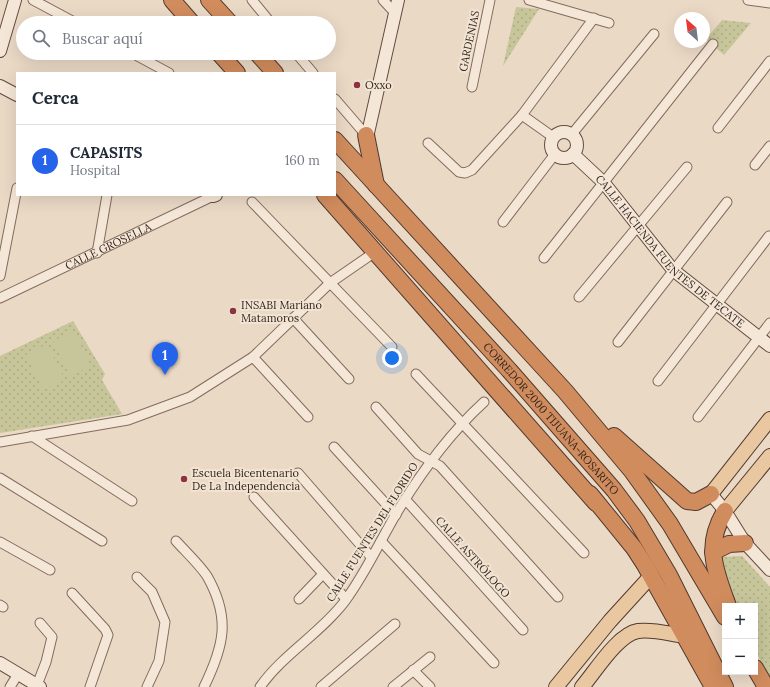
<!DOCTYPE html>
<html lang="es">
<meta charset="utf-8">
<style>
:root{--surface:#fff;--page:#f2f2f3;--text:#1f2937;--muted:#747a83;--line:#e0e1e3;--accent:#2563eb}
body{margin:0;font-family:Lora,serif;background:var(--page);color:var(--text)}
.controls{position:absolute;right:12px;bottom:12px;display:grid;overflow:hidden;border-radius:0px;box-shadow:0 4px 16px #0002}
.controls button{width:36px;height:36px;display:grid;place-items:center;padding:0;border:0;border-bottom:1px solid var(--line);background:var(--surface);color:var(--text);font:20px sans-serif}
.compass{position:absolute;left:674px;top:12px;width:36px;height:36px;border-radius:50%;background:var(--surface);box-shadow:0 4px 16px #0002;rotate:332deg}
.you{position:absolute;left:392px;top:358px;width:14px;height:14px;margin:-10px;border:3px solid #fff;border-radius:50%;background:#1a73e8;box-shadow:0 0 0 6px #1a73e833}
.badge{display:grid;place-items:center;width:26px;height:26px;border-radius:50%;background:var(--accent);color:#fff;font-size:13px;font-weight:700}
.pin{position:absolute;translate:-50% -33px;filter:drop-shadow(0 1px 2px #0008)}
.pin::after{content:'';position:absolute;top:21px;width:14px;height:12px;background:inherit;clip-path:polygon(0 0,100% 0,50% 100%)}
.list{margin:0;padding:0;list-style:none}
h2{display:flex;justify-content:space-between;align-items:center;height:52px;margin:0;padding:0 16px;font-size:17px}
h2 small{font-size:13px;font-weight:400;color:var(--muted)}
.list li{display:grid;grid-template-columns:26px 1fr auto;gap:12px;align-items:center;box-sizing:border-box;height:72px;padding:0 16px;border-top:1px solid var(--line)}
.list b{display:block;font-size:15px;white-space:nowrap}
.list p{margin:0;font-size:13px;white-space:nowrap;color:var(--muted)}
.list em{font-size:13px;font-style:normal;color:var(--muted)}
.icon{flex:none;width:22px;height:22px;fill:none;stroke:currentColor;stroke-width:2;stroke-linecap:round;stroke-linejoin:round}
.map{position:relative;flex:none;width:770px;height:687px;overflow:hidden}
.search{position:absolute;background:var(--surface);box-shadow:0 4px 16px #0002;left:16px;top:16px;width:320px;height:44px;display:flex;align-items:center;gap:10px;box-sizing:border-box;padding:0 14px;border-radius:22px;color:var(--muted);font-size:15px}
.panel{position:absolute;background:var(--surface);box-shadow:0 4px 16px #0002;left:16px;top:72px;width:320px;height:124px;border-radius:0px}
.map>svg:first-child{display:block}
.park{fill:url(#park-dots)}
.pitch{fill:#c7c59a}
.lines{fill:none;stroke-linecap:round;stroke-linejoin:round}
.street-casing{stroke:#836b5d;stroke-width:11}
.secondary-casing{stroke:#644c40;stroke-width:14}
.primary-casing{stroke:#513a30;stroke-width:16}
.highway-casing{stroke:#513a30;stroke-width:18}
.street{stroke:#f5e7d7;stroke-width:9}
.secondary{stroke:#f5e7d7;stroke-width:12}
.primary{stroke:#e9c7a0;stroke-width:14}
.highway{stroke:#d18c5d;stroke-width:16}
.poi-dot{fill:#8c3241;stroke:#f2e4d3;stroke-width:1.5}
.labels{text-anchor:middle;stroke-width:4;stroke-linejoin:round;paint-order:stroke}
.street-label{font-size:11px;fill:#34261f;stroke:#f2e4d3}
.poi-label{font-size:11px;fill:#34261f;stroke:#f2e4d3;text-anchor:start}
</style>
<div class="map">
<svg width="770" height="687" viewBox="0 0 770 687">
<defs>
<pattern id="park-dots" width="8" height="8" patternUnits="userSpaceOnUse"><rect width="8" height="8" fill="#c7c59a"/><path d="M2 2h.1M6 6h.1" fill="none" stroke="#aca984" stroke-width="1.8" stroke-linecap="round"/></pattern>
</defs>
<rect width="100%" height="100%" fill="#ead9c5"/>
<!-- park -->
<path class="park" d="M516 7 539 9 503 66Z
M722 20 751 23 724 55 706 39Z
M73 321 105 374 102 380 122 414 0 433V356Z
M742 556 770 587V678L755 651V606H736L720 565 722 557Z"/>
<!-- pitch -->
<path class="pitch" d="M74 331 91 366 70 376 53 341Z
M47 344 65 380 43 390 26 355Z"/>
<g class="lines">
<!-- street casing -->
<g class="street-casing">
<g id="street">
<path d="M33 0 76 23"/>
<path d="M252 0 271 23"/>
<path d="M383 0 395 13"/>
<path d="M529 0 609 23"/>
<path d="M748 0 770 3"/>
<path d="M132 53 169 73"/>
<path d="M296 53 313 73"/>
<path d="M472 87 490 0"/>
<path d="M335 99 366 135"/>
<path d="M522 115 553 137"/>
<path d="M718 128 770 61"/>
<path d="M572 134 654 34"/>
<path d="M428 143 459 172 465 173 472 170 522 115 594 18"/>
<path d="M755 165 770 146"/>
<path d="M252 202 392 347"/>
<path d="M503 222 555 154"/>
<path d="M97 253 107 195"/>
<path d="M544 258 713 44"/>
<path d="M0 276 17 188"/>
<path d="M579 297 687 167"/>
<path id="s1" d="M0 298 213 196"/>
<path d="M293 318 349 379"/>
<path d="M618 342 727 202"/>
<path d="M253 357 308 417"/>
<path d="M416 374 584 553"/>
<path d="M658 381 769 236"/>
<path d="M376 407 418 454 440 466 558 597"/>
<path d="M698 417 770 323"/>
<path d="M32 436 132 501"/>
<path d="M0 442 128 420 190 397 253 357 330 283 375 252"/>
<path d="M334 447 396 515"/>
<path d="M298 473 371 557"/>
<path d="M0 478 102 541"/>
<path d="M254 497 346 599"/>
<path d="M405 499 523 630"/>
<path d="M176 541C186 552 199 564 207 576 231 618 224 646 204 687"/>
<path d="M381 541 494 663"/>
<path d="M0 542 50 570"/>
<path d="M137 577 152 592 165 622 159 661 147 687"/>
<path d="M72 593 105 629 108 635 90 687"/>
<path d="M299 599 323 574"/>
<path d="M0 605 3 607"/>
<path d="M413 670 430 687"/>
<path d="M37 685 46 662 52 637 40 623"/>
<path d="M10 687 18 674"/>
<path d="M260 687C283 654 321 633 345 601 365 574 379 543 396 514 420 474 449 434 484 402"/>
<path d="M321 687 395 624"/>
<path d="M393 687 430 657"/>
</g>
</g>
<!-- secondary casing -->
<g class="secondary-casing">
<g id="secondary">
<path d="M0 51 15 0"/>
<path d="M0 86 17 95"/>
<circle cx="564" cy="145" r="13"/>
<path d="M366 135 368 133 398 0"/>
<path id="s2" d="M573 154 604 183 673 270 770 346"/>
<path d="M210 195 213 196 216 195"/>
<path d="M711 494 725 511 745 543 770 570"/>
<path d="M0 663 40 687"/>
</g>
</g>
<!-- primary casing -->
<g class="primary-casing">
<path id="primary" d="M711 494 770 419
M725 511 770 456
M556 687 610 621 651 576
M582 687C595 672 618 634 638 631 653 629 670 634 684 636"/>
</g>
<!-- highway casing -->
<g class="highway-casing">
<g id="highway">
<path d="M172 0 192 23"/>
<path d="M209 0 230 23"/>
<path d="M219 53 237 73"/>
<path d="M257 53 275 73"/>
<path d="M366 135 376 185"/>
<path d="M335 140 565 391 632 471 670 524 725 617"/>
<path id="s3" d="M335 180 509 370 614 490 637 521 669 575 725 687"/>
<path d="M325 195 596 503"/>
<path d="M614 436 687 501 696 502 711 494"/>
<path d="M590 494 634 548 645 565 713 687"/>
<path d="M725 511C704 546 715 570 728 606"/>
<path d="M713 552 729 544 745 543"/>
<path d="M755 668 766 687"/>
</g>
</g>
<!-- street -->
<use href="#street" class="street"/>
<!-- secondary -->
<use href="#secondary" class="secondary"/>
<!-- primary -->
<use href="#primary" class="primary"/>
<!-- highway -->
<use href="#highway" class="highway"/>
</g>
<!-- markers -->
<g class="poi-dot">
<circle cx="357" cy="85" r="4"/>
<circle cx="233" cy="311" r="4"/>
<circle cx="184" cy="479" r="4"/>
</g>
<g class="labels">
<!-- street labels -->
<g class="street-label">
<text transform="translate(469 41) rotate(-78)" y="4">GARDENIAS</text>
<text dy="4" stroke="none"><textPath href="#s1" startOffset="120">CALLE GROSELLA</textPath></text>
<text dy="4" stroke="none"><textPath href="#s2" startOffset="138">CALLE HACIENDA FUENTES DE TECATE</textPath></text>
<text dy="4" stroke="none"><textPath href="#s3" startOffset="322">CORREDOR 2000 TIJUANA-ROSARITO</textPath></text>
<text transform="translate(372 532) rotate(-58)" y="4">CALLE FUENTES DEL FLORIDO</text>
<text transform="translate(473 557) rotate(48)" y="4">CALLE ASTRÓLOGO</text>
</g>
<!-- poi labels -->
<g class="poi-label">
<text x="365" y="89">Oxxo</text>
<text x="241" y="309">INSABI Mariano<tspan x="241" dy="13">Matamoros</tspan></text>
<text x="192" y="477">Escuela Bicentenario<tspan x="192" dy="13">De La Independencia</tspan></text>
</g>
</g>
</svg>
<div class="controls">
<button>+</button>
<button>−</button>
</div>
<svg class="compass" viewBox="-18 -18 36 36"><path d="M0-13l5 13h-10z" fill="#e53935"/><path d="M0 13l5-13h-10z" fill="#747a83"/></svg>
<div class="you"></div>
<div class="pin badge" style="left:165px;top:375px">1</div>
<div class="search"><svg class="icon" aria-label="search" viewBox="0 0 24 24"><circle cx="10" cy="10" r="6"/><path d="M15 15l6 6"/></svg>Buscar aquí</div>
<section class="panel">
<h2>Cerca<small></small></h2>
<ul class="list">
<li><span class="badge">1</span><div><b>CAPASITS</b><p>Hospital</p></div><em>160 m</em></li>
</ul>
</section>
</div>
